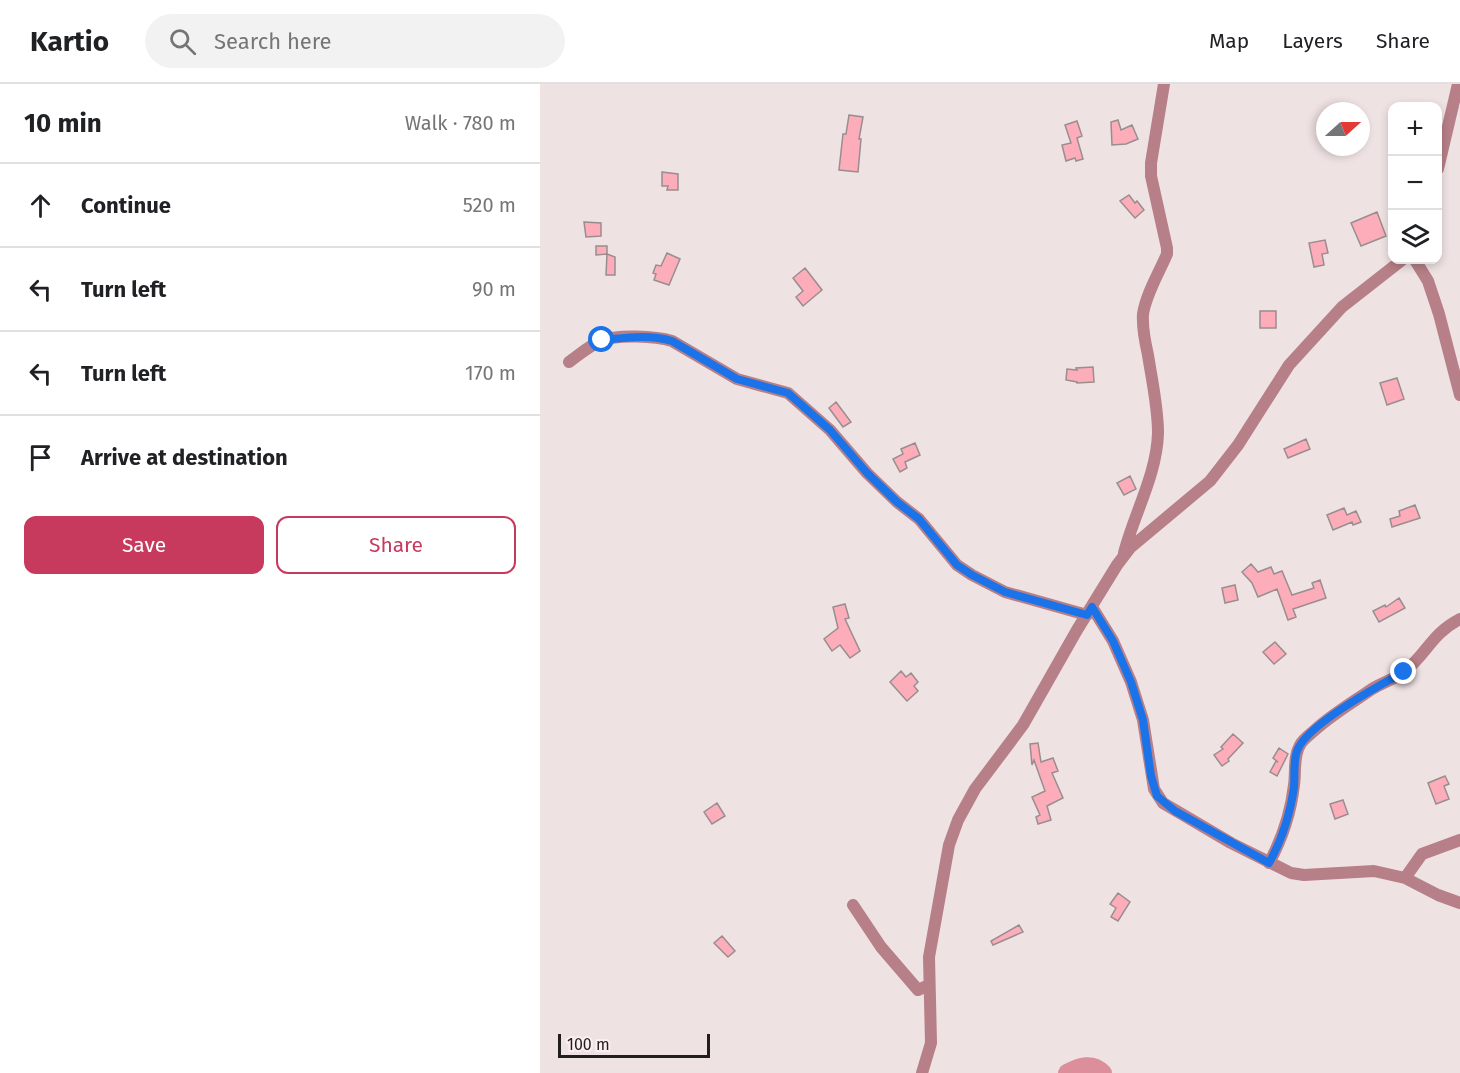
<!DOCTYPE html>
<meta charset="utf-8">
<style>
:root{--surface:#fff;--page:#f2f2f2;--text:#202124;--muted:#757577;--line:#e0e0e0;--accent:#c8395e}
body{margin:0;font-family:"Fira Sans",sans-serif;background:var(--page);color:var(--text)}
.controls{position:absolute;right:18px;top:18px;display:grid;overflow:hidden;border-radius:12px;box-shadow:0 3px 9px #0003}
.controls button{width:54px;height:54px;display:grid;place-items:center;padding:0;border:0;border-bottom:2px solid var(--line);background:var(--surface);color:var(--text);font:30px sans-serif}
.compass{position:absolute;left:776px;top:18px;width:54px;height:54px;border-radius:50%;background:var(--surface);box-shadow:0 3px 9px #0003;rotate:69deg}
.scale{position:absolute;left:18px;bottom:15px;width:152px;box-sizing:border-box;padding-left:6px;border:3px solid #221e1e;border-top:0;font-size:16px;line-height:21px;white-space:nowrap;color:#221e1e;-webkit-text-stroke:4px #fceff0;paint-order:stroke}
.stop{position:absolute;width:18px;height:18px;margin:-14px;border:4px solid #1a73e8;border-radius:50%;background:#fff}
.stop.end{background:#1a73e8;border-color:#fff;box-shadow:0 2px 6px #0008}
.list{margin:0;padding:0;list-style:none}
h2{display:flex;justify-content:space-between;align-items:center;height:78px;margin:0;padding:0 24px;font-size:26px}
h2 small{font-size:20px;font-weight:400;color:var(--muted)}
.list li{display:grid;grid-template-columns:39px 1fr auto;gap:18px;align-items:center;box-sizing:border-box;height:84px;padding:0 24px;border-top:2px solid var(--line)}
.list b{display:block;font-size:22px;white-space:nowrap}
.list em{font-size:20px;font-style:normal;color:var(--muted)}
.actions{display:flex;gap:12px;padding:18px 24px}
.actions a{flex:1;padding:14px 0;border:2px solid var(--accent);border-radius:12px;text-align:center;font-size:21px;color:var(--accent)}
.actions .main{background:var(--accent);color:#fff}
.icon{flex:none;width:33px;height:33px;fill:none;stroke:currentColor;stroke-width:2;stroke-linecap:round;stroke-linejoin:round}
.map{position:relative;flex:none;width:920px;height:989px;overflow:hidden}
header{display:flex;align-items:center;gap:36px;box-sizing:border-box;height:84px;padding:0 30px;background:var(--surface);border-bottom:2px solid var(--line)}
header strong{font-size:28px}
nav{display:flex;gap:33px;margin-inline-start:auto;font-size:21px}
.search{width:420px;height:54px;background:var(--page);display:flex;align-items:center;gap:15px;box-sizing:border-box;padding:0 21px;border-radius:33px;color:var(--muted);font-size:22px}
main{display:flex}
aside{flex:1;background:var(--surface)}
.map>svg:first-child{display:block}
.lines{fill:none;stroke-linecap:round;stroke-linejoin:round}
.river{stroke:#dc8f9a;stroke-width:18}
.building{fill:#fdadb9;stroke:#998d8f;stroke-width:1.5}
.minor{stroke:#b77f87;stroke-width:12}
.route{stroke:#1a73e8;stroke-width:8}
</style>
<header>
<strong>Kartio</strong>
<div class="search"><svg class="icon" aria-label="search" viewBox="0 0 24 24"><circle cx="10" cy="10" r="6"/><path d="M15 15l6 6"/></svg>Search here</div>
<nav><a>Map</a><a>Layers</a><a>Share</a></nav>
</header>
<main>
<aside>
<h2>10 min<small>Walk · 780 m</small></h2>
<ul class="list">
<li><svg class="icon" aria-label="ahead" viewBox="0 0 24 24"><path d="M12 20V5M6 11l6-6 6 6"/></svg><div><b>Continue</b></div><em>520 m</em></li>
<li><svg class="icon" aria-label="left" viewBox="0 0 24 24"><path d="M17 20v-9H6M10 6l-5 5 5 5"/></svg><div><b>Turn left</b></div><em>90 m</em></li>
<li><svg class="icon" aria-label="left" viewBox="0 0 24 24"><path d="M17 20v-9H6M10 6l-5 5 5 5"/></svg><div><b>Turn left</b></div><em>170 m</em></li>
<li><svg class="icon" aria-label="arrive" viewBox="0 0 24 24"><path d="M6 21V4h12l-3 4 3 4H6"/></svg><div><b>Arrive at destination</b></div></li>
</ul>
<div class="actions"><a class="main">Save</a><a>Share</a></div>
</aside>
<div class="map">
<svg width="920" height="989" viewBox="0 0 920 989">
<rect width="100%" height="100%" fill="#efe2e3"/>
<g class="lines">
<!-- river -->
<path class="river" d="M527 989C540 982 552 978 563 989"/>
</g>
<!-- building -->
<path class="building" d="M309 31 323 33 319 55H321L318 88 299 86 303 50H306Z
M578 36 581 46 592 41 598 55 586 60 572 61 571 38Z
M537 37 542 52 537 54 543 75 536 77 535 74 526 77 522 61 531 59 525 41Z
M122 88 138 90V106H127L128 102H122Z
M589 111 595 119 597 117 604 126 595 134 580 117Z
M837 128 846 152 821 162 811 139Z
M44 138 61 139V152L46 153Z
M785 156 788 169 782 170 784 181 774 183 769 159Z
M56 162H67V170L75 173V191H66L67 170 56 171Z
M127 169 140 175 129 201 114 196 116 190 113 189 116 181 121 182Z
M265 184 282 206 263 222 256 213 263 207 253 194Z
M720 227H736V244H720Z
M553 283 554 298 537 299V298L526 296 527 285 537 286 536 284Z
M857 294 864 315 847 321 840 299Z
M296 318 311 338 303 343 289 324Z
M766 355 770 365 748 374 744 365Z
M375 359 380 371 365 378 367 384 360 388 353 375 363 370 361 365Z
M590 392 596 405 584 411 577 399Z
M875 421 880 434 852 443 850 435 860 432 859 427Z
M804 424 807 431 816 427 821 438 813 441 812 438 793 446 787 431Z
M711 480 718 488 731 483 734 490 742 487 752 511 774 504 772 499 780 496 786 514 753 525 756 533 748 536 737 505 718 513 712 499 702 488Z
M695 501 698 516 685 519 682 504Z
M859 514 865 524 839 538 833 527 845 521 846 523Z
M305 520 309 534 305 535 320 567 310 574 300 561 292 567 284 555 298 544 293 523Z
M735 558 746 570 734 580 723 568Z
M361 587 366 593 371 589 378 598 374 602 378 607 367 617 350 598Z
M693 650 703 659 688 675 689 677 682 682 674 671 683 665 681 663Z
M498 659 501 678 513 674 518 687 512 689 523 714 507 722 511 736 498 740 496 733 500 731 492 713 505 707 494 676 492 681 490 660Z
M739 664 748 670 737 692 730 688 736 677 738 678 733 674Z
M905 692 909 700 904 702 909 715 896 720 888 699Z
M803 716 808 730 795 735 790 720Z
M177 719 185 732 172 740 164 728Z
M578 809 590 818 578 837 571 833 576 824 570 820Z
M479 841 483 848 453 861 451 857Z
M182 852 195 867 188 873 174 859Z"/>
<g class="lines">
<!-- minor -->
<path class="minor" d="M898 85 918 0
M875 176 888 197 899 230 920 311
M29 278C39 271 50 261 61 257 76 250 116 252 132 257L197 295 248 309 290 346 327 389 357 418 379 435 417 481 432 491 465 508 547 531
M584 469C594 430 617 390 618 349 618 323 612 297 608 271 605 258 602 244 603 230 606 210 619 189 627 170V164L611 92V79L624 0
M552 523 573 557 591 598 603 636 614 705 623 719 691 759 751 789 764 791 834 787 865 794 898 811 920 819
M729 779C742 755 751 728 754 701 756 688 753 673 760 661 763 655 771 650 776 645 793 630 813 618 832 605 842 599 854 595 864 588 887 570 891 550 920 535
M865 794 882 770 920 756
M313 821 341 863 378 906 389 901
M382 989 391 959 389 873 409 761 418 736 435 705 483 641 537 546 577 481 590 464 670 397 698 361 749 281 802 223 862 176"/>
</g>
<g class="lines">
<!-- route -->
<path class="route" d="M62 256C85 254 109 250 132 257L197 295 248 309 290 346 327 389 357 418 379 435 417 481 432 491 465 508 547 531 552 523 573 557 591 598 603 636 611 692 617 712 635 727 729 779C742 756 750 730 754 704 755 692 753 678 757 667 766 641 838 602 864 588"/>
</g>
</svg>
<div class="controls">
<button>+</button>
<button>−</button>
<button><svg class="icon" aria-label="layers" viewBox="0 0 24 24"><path d="M12 4l9 5-9 5-9-5zM3 14l9 5 9-5"/></svg></button>
</div>
<svg class="compass" viewBox="-18 -18 36 36"><path d="M0-13l5 13h-10z" fill="#e53935"/><path d="M0 13l5-13h-10z" fill="#757577"/></svg>
<div class="scale">100 m</div>
<div class="stop" style="left:62px;top:256px"></div>
<div class="stop end" style="left:864px;top:588px"></div>
</div>
</main>
